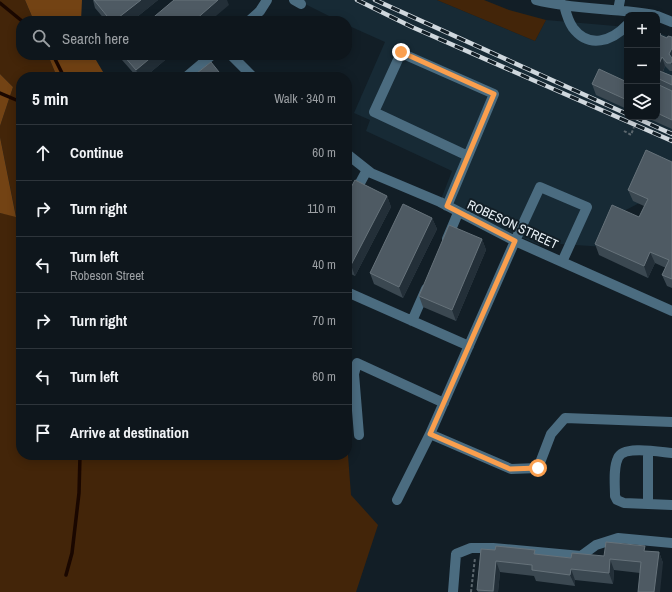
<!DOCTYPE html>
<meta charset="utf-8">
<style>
:root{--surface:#0e161c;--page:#1c2329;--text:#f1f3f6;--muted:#9b9fa3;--line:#2e353b}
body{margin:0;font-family:"Archivo Narrow",sans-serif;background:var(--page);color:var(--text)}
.controls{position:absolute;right:12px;top:12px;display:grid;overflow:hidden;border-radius:8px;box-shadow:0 2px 10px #0003}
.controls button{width:36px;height:36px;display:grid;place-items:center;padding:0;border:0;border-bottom:1px solid var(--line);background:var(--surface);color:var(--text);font:20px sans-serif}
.stop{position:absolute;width:12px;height:12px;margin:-9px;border:3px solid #fa9f4e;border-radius:50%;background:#fff}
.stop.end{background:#fa9f4e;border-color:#fff;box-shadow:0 1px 4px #0008}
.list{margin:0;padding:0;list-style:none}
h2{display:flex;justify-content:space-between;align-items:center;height:52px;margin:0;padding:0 16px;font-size:17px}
h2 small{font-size:13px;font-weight:400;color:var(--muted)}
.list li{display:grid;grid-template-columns:26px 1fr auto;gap:12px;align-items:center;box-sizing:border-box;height:56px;padding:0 16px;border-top:1px solid var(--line)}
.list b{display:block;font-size:15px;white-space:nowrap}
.list p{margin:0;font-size:13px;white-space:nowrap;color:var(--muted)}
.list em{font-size:13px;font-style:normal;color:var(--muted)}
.icon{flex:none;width:22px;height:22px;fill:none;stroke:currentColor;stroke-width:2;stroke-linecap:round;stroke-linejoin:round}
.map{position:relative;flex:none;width:672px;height:592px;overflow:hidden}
.search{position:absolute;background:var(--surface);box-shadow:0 2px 10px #0003;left:16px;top:16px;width:336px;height:44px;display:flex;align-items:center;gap:10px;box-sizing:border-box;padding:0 14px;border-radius:16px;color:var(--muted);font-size:15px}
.panel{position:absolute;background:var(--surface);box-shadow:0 2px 10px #0003;left:16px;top:72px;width:336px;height:388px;border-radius:16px}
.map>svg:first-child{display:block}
.built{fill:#172a35}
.green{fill:#432509}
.forest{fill:#734314}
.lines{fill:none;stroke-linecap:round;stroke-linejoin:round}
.stream{stroke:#1a0700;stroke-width:3.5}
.path{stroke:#5c676e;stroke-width:2;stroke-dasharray:3 2;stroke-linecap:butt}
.minor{stroke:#4b6c80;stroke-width:10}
.rail-casing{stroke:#cfd7dd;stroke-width:4.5}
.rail{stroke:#121e26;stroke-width:3;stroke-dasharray:9;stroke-linecap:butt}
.wall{fill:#3b4851}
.shaded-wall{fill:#232f38}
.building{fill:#4e5a63;stroke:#66727a}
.route{stroke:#fa9f4e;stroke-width:5}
.labels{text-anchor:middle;stroke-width:4;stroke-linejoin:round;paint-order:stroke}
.street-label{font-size:13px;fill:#eaf2f8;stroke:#121e26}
</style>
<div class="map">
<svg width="672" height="592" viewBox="0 0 672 592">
<rect width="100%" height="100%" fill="#121e26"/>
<!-- built -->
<path class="built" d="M297 0H437L535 41 546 20 627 27V117H657V32L672 38V190L647 199 622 212 605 247 561 244 544 235 539 245 440 202 452 171 366 131 370 120 354 113 385 42 347 25V21H339Z"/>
<!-- green -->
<path class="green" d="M0 0H25L34 21H21V55H48L57 77H21V455H347V442L351 495 378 525 356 592H0V213L16 216 0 137V126L13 87 0 74Z
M437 0H484L509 10 546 20 535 41Z"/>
<!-- forest -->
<path class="forest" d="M25 0H82L81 21H34Z
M48 55H93L106 77H57Z
M0 74 13 87 0 126Z
M0 137 16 217 0 213Z"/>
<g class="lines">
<!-- stream -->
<path class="stream" d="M0 3 22 21
M53 55 64 77
M0 93 21 102
M66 575 72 553 79 493 80 455"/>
<!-- path -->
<path class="path" d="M624 131 631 135 634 127
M471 592 475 558"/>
<!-- minor -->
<path class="minor" d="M294 0 301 4
M536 0C574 10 615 8 654 15
M564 5C566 13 568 21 573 28 589 49 612 41 627 25
M618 10 620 0
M657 16 672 22
M249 21 260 11 267 0
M231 55 253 77
M186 77 212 55
M347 154 371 173 440 202 515 241 672 311
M447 206 494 94 401 53 374 112 468 156
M347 207 367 170
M447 239 458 213
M347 292 469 346
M412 321 426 289
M430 434 515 241 540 187 587 207 562 262
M359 435 354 374 357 363 444 403
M648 451V504
M672 453C660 452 623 445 618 458 613 468 615 485 615 496L617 500 624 503 672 505
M397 500 430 434 511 469 538 468 551 434 565 418 672 422
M453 592 456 554 471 548H493L581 556 596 545 618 538 672 543"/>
<!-- rail casing -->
<g class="rail-casing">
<path id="rail" d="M357 0 412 27 672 141
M375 0 627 114
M634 117 672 134"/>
</g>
<!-- rail -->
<use href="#rail" class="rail"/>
</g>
<!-- wall -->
<path class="wall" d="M93 0H158L132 21H106L95 8Z
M657 32 661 34V36L667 38 672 37V71H670L665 66 663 72 672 76V129L645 117H657Z
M120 55H171L145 77H137L122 60Z
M627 82V109L596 95 592 84Z
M672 162V288L667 286 662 275 666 268 655 263 648 278 599 255 595 244 639 217 644 206 633 201 628 190Z
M347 195 387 196 391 207 355 276 347 272Z
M432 218 437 229 403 298 374 284 370 273Z
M482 239 486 250 456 321 423 307 419 296Z
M481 549 571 558 604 556 647 551 659 552 663 563 640 573 614 570 613 584 575 580V586L536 581 534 576 500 572 498 592H478L477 590Z"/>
<!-- shaded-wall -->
<path class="shaded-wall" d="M141 0H158L132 21H114Z
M218 0H227L229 5 210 21H194Z
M672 48V65L669 54Z
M154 55H171L145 77H139L136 70Z
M662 57 665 66 660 78 657 69Z
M347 172 350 178 347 182Z
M387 196 391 207 355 276 351 265Z
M432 218 437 229 403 298 399 287Z
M482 239 486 250 456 321 452 310Z
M650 252 655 263 648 278 644 266Z
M659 552 663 563 660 592H654Z
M610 559 614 570 613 584 609 573Z
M496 561 500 572 498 592H494Z
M571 569 575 580V586L570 575Z"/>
<!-- building -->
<path class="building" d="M94 0H141L114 21H111Z
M174 0H218L194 21H149Z
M657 32 661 34 660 35 667 38 668 36 672 37V48L669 54 672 58V61L671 63H667L662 57 657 69Z
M123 55H154L136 70Z
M211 62 223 77H192Z
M599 69 627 82V100L592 84Z
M657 70 672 76V85L657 78Z
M657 84 672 91V120L657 113Z
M646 150 672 162V279L662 275 669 260 650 252 644 266 595 244 612 205 639 217 648 199 628 190Z
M355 180 387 196 351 265 347 263V195Z
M403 204 432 218 399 287 370 273Z
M449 225 482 239 452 310 419 296Z
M606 542 645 546 644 551 659 552 654 592H638L641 562 610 559 609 573 571 569 570 575 532 570V565L496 561 493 591 477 590 481 549 495 550 496 546 535 550 534 554 571 558 572 553 604 556Z"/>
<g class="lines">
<!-- route -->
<path class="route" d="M401 52 494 94 447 206 515 241 430 434 510 469 538 468"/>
</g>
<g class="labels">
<!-- street labels -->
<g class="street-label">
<text transform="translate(513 224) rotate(25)" y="5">ROBESON STREET</text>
</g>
</g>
</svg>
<div class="controls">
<button>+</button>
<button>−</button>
<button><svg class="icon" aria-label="layers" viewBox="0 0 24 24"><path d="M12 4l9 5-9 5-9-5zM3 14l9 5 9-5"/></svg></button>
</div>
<div class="stop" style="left:538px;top:468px"></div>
<div class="stop end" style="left:401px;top:52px"></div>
<div class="search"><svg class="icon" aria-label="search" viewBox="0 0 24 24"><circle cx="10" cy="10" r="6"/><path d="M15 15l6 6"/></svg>Search here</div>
<section class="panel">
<h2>5 min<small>Walk · 340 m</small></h2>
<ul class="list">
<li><svg class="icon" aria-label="ahead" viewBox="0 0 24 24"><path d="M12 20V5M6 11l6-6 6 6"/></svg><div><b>Continue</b></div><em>60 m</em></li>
<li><svg class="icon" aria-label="right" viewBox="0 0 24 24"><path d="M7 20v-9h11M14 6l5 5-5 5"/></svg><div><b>Turn right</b></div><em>110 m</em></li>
<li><svg class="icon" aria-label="left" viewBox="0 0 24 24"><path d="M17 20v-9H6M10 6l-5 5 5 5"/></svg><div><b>Turn left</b><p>Robeson Street</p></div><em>40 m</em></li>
<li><svg class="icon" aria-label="right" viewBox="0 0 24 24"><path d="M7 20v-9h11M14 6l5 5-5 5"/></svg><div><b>Turn right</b></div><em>70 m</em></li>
<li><svg class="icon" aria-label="left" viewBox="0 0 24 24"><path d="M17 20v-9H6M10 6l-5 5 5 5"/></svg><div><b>Turn left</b></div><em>60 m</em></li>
<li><svg class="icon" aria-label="arrive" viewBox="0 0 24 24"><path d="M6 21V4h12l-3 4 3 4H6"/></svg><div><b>Arrive at destination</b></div></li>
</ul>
</section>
</div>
